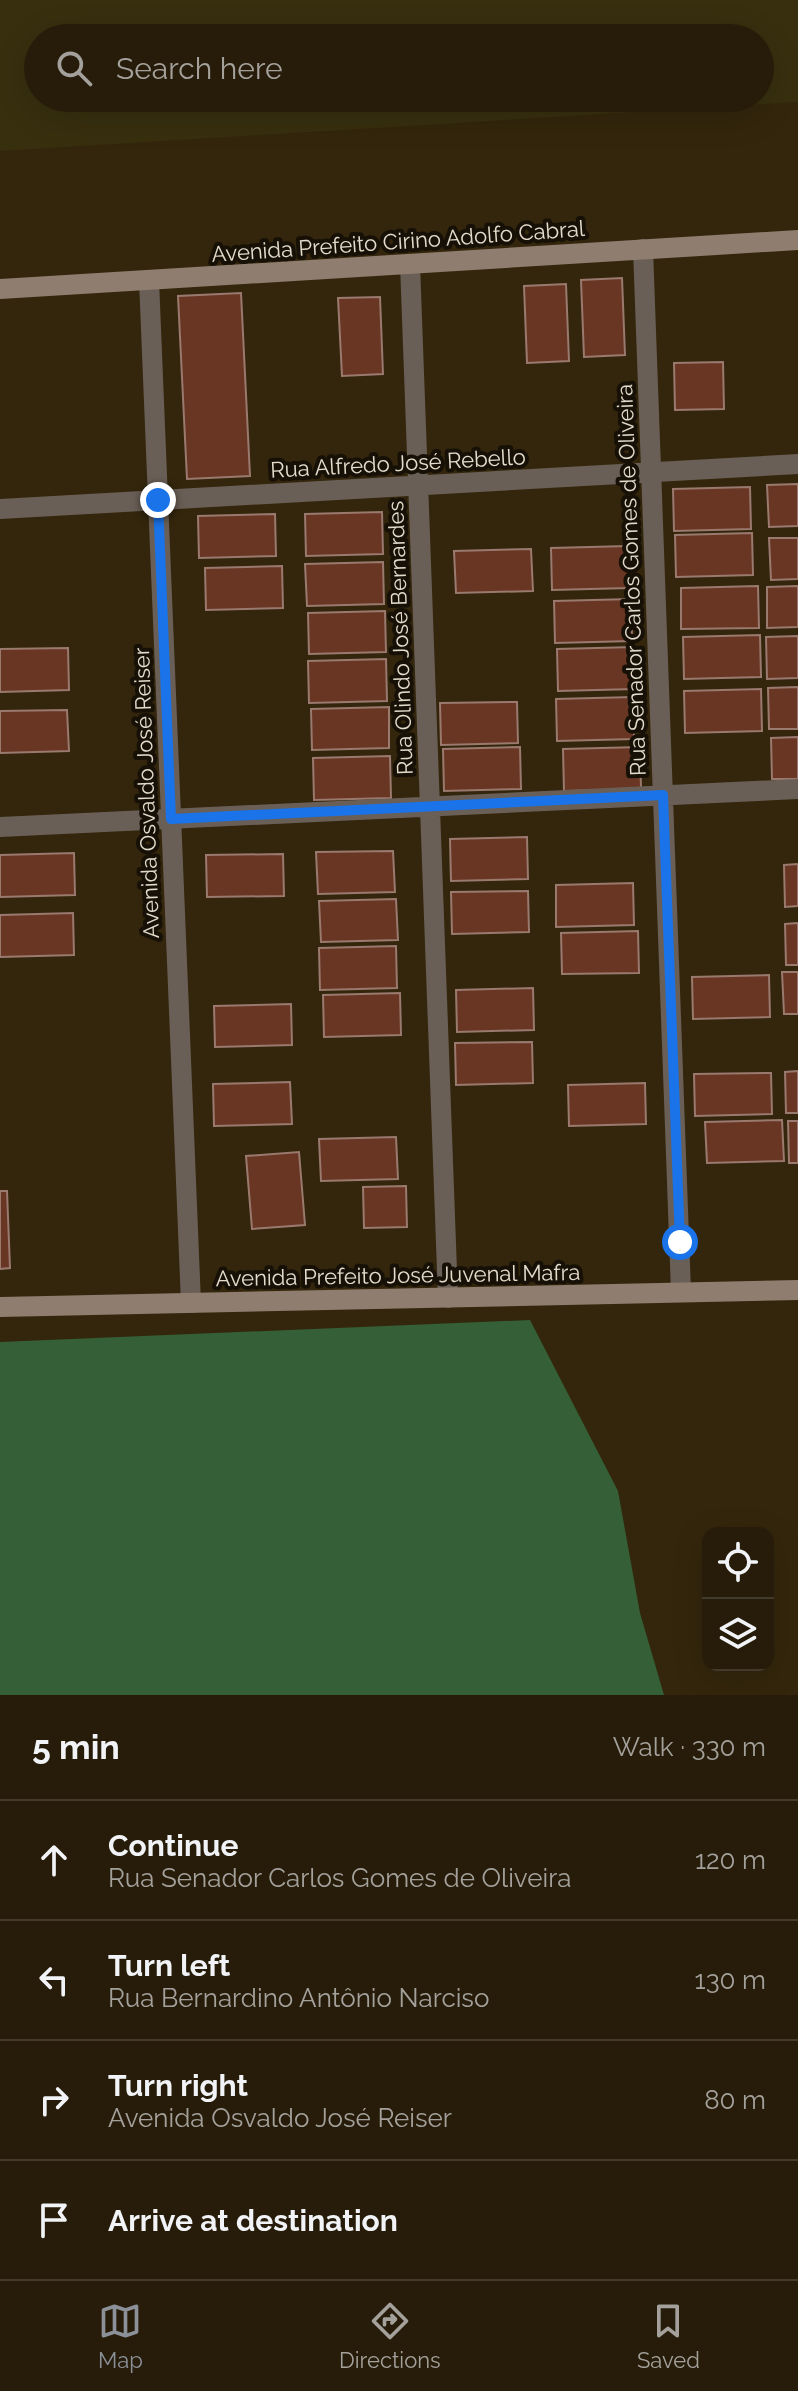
<!DOCTYPE html>
<meta charset="utf-8">
<style>
:root{--surface:#261c09;--page:#322917;--text:#f1f3f6;--muted:#a4a19c;--line:#423a2a;--accent:#8c9099}
body{margin:0;font-family:Raleway,sans-serif;background:var(--page);color:var(--text)}
.controls{position:absolute;right:24px;bottom:24px;display:grid;overflow:hidden;border-radius:16px;box-shadow:0 8px 32px #0002}
.controls button{width:72px;height:72px;display:grid;place-items:center;padding:0;border:0;border-bottom:2px solid var(--line);background:var(--surface);color:var(--text);font:40px sans-serif}
.stop{position:absolute;width:24px;height:24px;margin:-18px;border:6px solid #1a73e8;border-radius:50%;background:#fff}
.stop.end{background:#1a73e8;border-color:#fff;box-shadow:0 2px 8px #0008}
.list{margin:0;padding:0;list-style:none}
h2{display:flex;justify-content:space-between;align-items:center;height:104px;margin:0;padding:0 32px;font-size:34px}
h2 small{font-size:26px;font-weight:400;color:var(--muted)}
.list li{display:grid;grid-template-columns:52px 1fr auto;gap:24px;align-items:center;box-sizing:border-box;height:120px;padding:0 32px;border-top:2px solid var(--line)}
.list b{display:block;font-size:30px;white-space:nowrap}
.list p{margin:0;font-size:26px;white-space:nowrap;color:var(--muted)}
.list em{font-size:26px;font-style:normal;color:var(--muted)}
.icon{flex:none;width:44px;height:44px;fill:none;stroke:currentColor;stroke-width:2;stroke-linecap:round;stroke-linejoin:round}
.map{position:relative;flex:none;width:798px;height:1695px;overflow:hidden}
.search{position:absolute;background:var(--surface);box-shadow:0 8px 32px #0002;left:24px;right:24px;top:24px;height:88px;display:flex;align-items:center;gap:20px;box-sizing:border-box;padding:0 28px;border-radius:44px;color:var(--muted);font-size:30px}
.sheet{height:584px;background:var(--surface)}
nav{display:flex;justify-content:space-around;align-items:center;box-sizing:border-box;height:112px;border-top:2px solid var(--line);background:var(--surface);font-size:22px;color:var(--muted)}
nav a{display:grid;justify-items:center;gap:4px}
nav .on{color:var(--accent)}
.map>svg:first-child{display:block}
.forest{fill:#355f37}
.sand{fill:#382f0f;fill-rule:evenodd}
.building{fill:#693623;stroke:#9a796e;stroke-width:2}
.lines{fill:none;stroke-linecap:round;stroke-linejoin:round}
.minor{stroke:#6a5f56;stroke-width:20}
.tertiary{stroke:#6a5f56;stroke-width:20}
.secondary{stroke:#8f7d6f;stroke-width:20}
.route{stroke:#1a73e8;stroke-width:10}
.labels{text-anchor:middle;stroke-width:8;stroke-linejoin:round;paint-order:stroke}
.street-label{font-size:22px;fill:#e4dbcc;stroke:#161006}
</style>
<div class="map">
<svg width="798" height="1695" viewBox="0 0 798 1695">
<rect width="100%" height="100%" fill="#33260c"/>
<!-- forest -->
<path class="forest" d="M530 1320 618 1491 640 1613 664 1695H0V1342Z"/>
<!-- sand -->
<path class="sand" d="M0 0H798V102L0 151ZM38 38H760V98H38Z"/>
<!-- building -->
<path class="building" d="M622 278 625 355 584 357 581 280Z
M566 284 569 361 527 363 524 286Z
M241 293 250 476 187 479 178 296Z
M380 297 383 374 342 376 338 298Z
M723 362 724 409 675 410 674 363Z
M798 484V526L769 527 767 485Z
M750 487 751 529 674 531 673 489Z
M382 512 383 554 306 556 305 514Z
M275 514 276 556 199 558 198 516Z
M752 533 753 575 676 577 675 535Z
M769 538H798V579L771 580Z
M628 546 629 588 552 590 551 548Z
M531 549 533 591 456 593 454 551Z
M383 562 384 604 307 606 305 564Z
M282 566 283 608 206 610 205 568Z
M758 586 759 628 681 629V588Z
M798 586V627L767 628V587Z
M631 599 632 641 555 643 554 601Z
M385 611 386 652 309 654 308 613Z
M760 635 761 677 684 679 683 637Z
M798 636V678L767 679 766 637Z
M634 647 635 689 558 691 557 649Z
M68 648 69 690 0 692V649Z
M386 659 387 701 309 703 308 661Z
M798 687V729H769L768 688Z
M761 689 762 731 685 733 684 691Z
M633 697 634 739 557 741 556 699Z
M517 702 518 743 441 745 440 703Z
M389 707V748L312 750 311 709Z
M67 710 69 751 0 753V711Z
M798 737V779H772L771 738Z
M520 747 521 789 444 791 443 749Z
M640 747 641 789 564 791 563 749Z
M390 756 391 798 314 800 313 758Z
M527 837 528 879 451 881 450 839Z
M393 851 395 892 318 894 316 852Z
M74 853 75 895 0 897V855Z
M283 854 284 896 207 897 206 855Z
M798 864V906L785 907 784 865Z
M633 883 634 925 556 927V885Z
M528 891 529 932 452 934 451 892Z
M396 899 398 940 321 942 319 901Z
M73 913 74 955 0 957V915Z
M798 923V965H786L785 924Z
M638 931 639 973 562 974 561 933Z
M396 946 397 988 320 990 319 948Z
M782 972H798V1014H784Z
M769 975 770 1017 693 1019 692 977Z
M533 988 534 1030 457 1032 456 990Z
M400 993 401 1035 324 1037 323 995Z
M291 1004 292 1045 215 1047 214 1006Z
M532 1042 533 1083 456 1085 455 1043Z
M798 1071V1113H786L785 1072Z
M771 1073 772 1114 695 1116 694 1074Z
M290 1082 292 1124 214 1126 213 1084Z
M645 1083 646 1124 569 1126 568 1085Z
M782 1120 784 1161 707 1163 705 1122Z
M788 1121H798V1163H789Z
M396 1137 398 1179 321 1181 319 1139Z
M299 1152 305 1225 252 1229 246 1156Z
M406 1186 407 1227 364 1228 363 1187Z
M0 1191H7L10 1268 0 1269Z"/>
<g class="lines">
<!-- minor -->
<path class="minor" d="M643 249 681 1292
M410 264 448 1298
M0 509 798 464
M0 827 798 789"/>
<!-- tertiary -->
<path class="tertiary" d="M149 280 191 1303"/>
<!-- secondary -->
<path class="secondary" d="M0 289 798 240
M0 1307 798 1290"/>
</g>
<g class="lines">
<!-- route -->
<path class="route" d="M158 500 171 819 663 795 680 1242"/>
</g>
<g class="labels">
<!-- street labels -->
<g class="street-label">
<text transform="translate(398 241) rotate(-4)" y="8">Avenida Prefeito Cirino Adolfo Cabral</text>
<text transform="translate(398 463) rotate(-3)" y="8">Rua Alfredo José Rebello</text>
<text transform="translate(631 580) rotate(-92)" y="8">Rua Senador Carlos Gomes de Oliveira</text>
<text transform="translate(400 638) rotate(-92)" y="8">Rua Olindo José Bernardes</text>
<text transform="translate(146 793) rotate(-92)" y="8">Avenida Osvaldo José Reiser</text>
<text transform="translate(398 1275) rotate(-1)" y="8">Avenida Prefeito José Juvenal Mafra</text>
</g>
</g>
</svg>
<div class="controls">
<button><svg class="icon" aria-label="locate" viewBox="0 0 24 24"><circle cx="12" cy="12" r="6"/><path d="M12 2v4M12 18v4M2 12h4M18 12h4"/></svg></button>
<button><svg class="icon" aria-label="layers" viewBox="0 0 24 24"><path d="M12 4l9 5-9 5-9-5zM3 14l9 5 9-5"/></svg></button>
</div>
<div class="stop" style="left:680px;top:1242px"></div>
<div class="stop end" style="left:158px;top:500px"></div>
<div class="search"><svg class="icon" aria-label="search" viewBox="0 0 24 24"><circle cx="10" cy="10" r="6"/><path d="M15 15l6 6"/></svg>Search here</div>
</div>
<section class="sheet">
<h2>5 min<small>Walk · 330 m</small></h2>
<ul class="list">
<li><svg class="icon" aria-label="ahead" viewBox="0 0 24 24"><path d="M12 20V5M6 11l6-6 6 6"/></svg><div><b>Continue</b><p>Rua Senador Carlos Gomes de Oliveira</p></div><em>120 m</em></li>
<li><svg class="icon" aria-label="left" viewBox="0 0 24 24"><path d="M17 20v-9H6M10 6l-5 5 5 5"/></svg><div><b>Turn left</b><p>Rua Bernardino Antônio Narciso</p></div><em>130 m</em></li>
<li><svg class="icon" aria-label="right" viewBox="0 0 24 24"><path d="M7 20v-9h11M14 6l5 5-5 5"/></svg><div><b>Turn right</b><p>Avenida Osvaldo José Reiser</p></div><em>80 m</em></li>
<li><svg class="icon" aria-label="arrive" viewBox="0 0 24 24"><path d="M6 21V4h12l-3 4 3 4H6"/></svg><div><b>Arrive at destination</b></div></li>
</ul>
</section>
<nav>
<a class="on"><svg class="icon" aria-label="map" viewBox="0 0 24 24"><path d="M3 6l6-2 6 2 6-2v14l-6 2-6-2-6 2zM9 4v14M15 6v14"/></svg>Map</a>
<a><svg class="icon" aria-label="directions" viewBox="0 0 24 24"><path d="M12 3l9 9-9 9-9-9zM9 14v-3h6M13 9l2 2-2 2"/></svg>Directions</a>
<a><svg class="icon" aria-label="saved" viewBox="0 0 24 24"><path d="M7 4h10v16l-5-4-5 4z"/></svg>Saved</a>
</nav>
